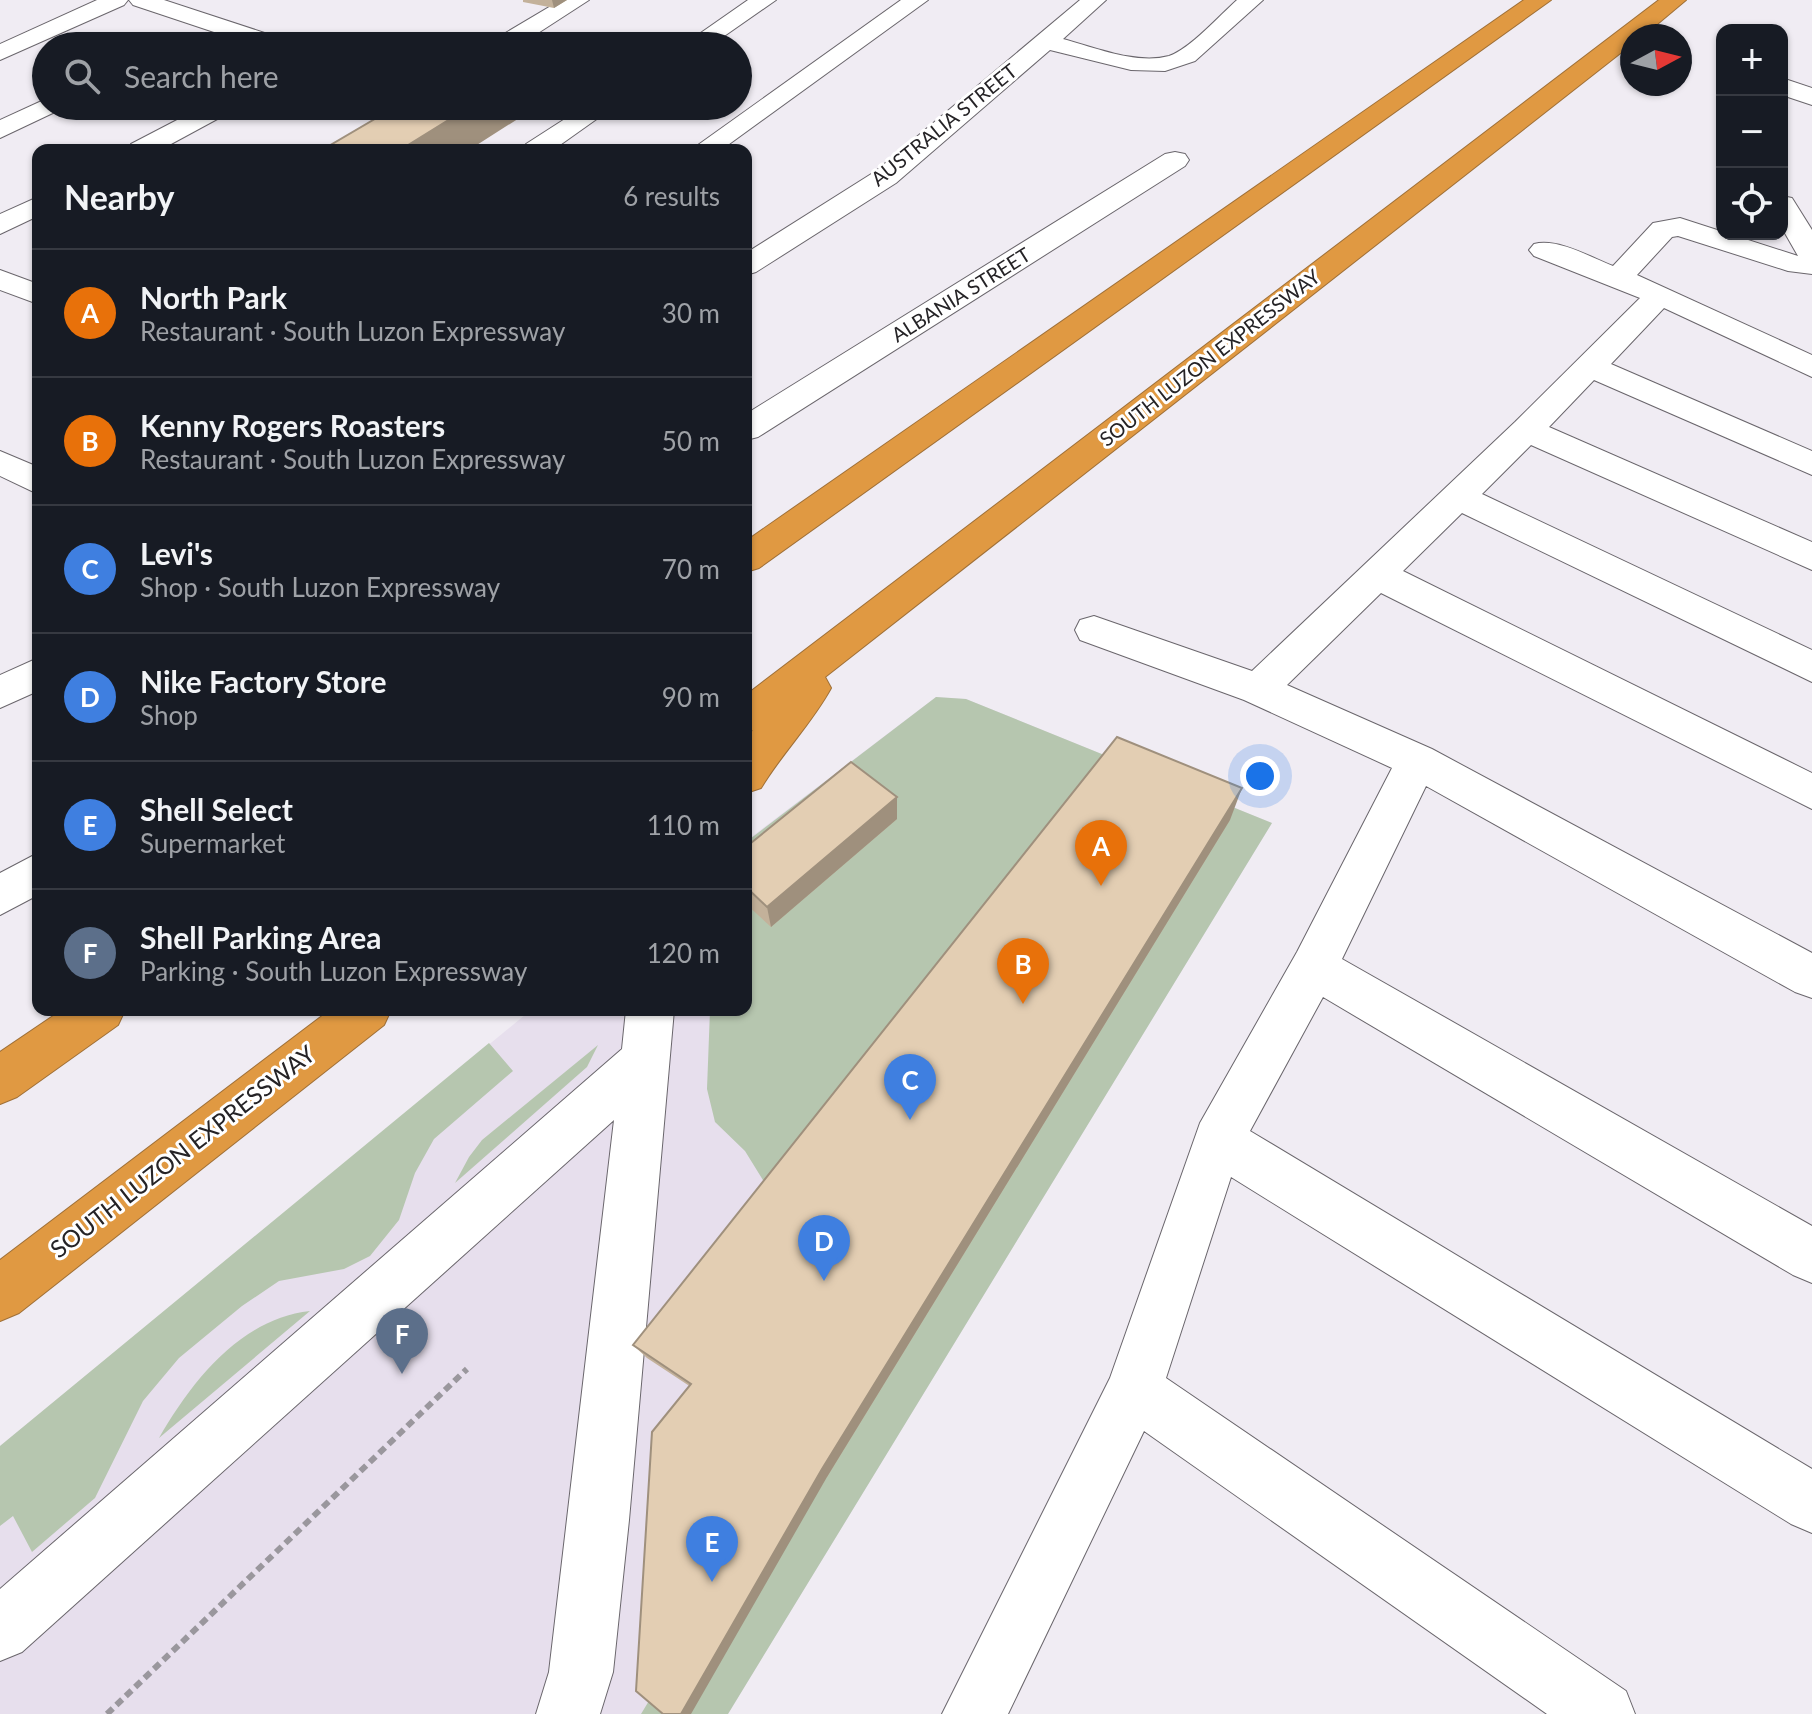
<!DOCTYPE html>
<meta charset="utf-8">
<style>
:root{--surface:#171b24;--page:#20242c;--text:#f1f3f6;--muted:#9ea1a6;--line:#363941;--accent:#0f766e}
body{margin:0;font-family:Lato,sans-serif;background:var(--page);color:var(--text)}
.controls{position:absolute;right:24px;top:24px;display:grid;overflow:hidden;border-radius:16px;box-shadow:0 2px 6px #0004}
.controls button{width:72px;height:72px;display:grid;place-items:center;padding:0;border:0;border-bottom:2px solid var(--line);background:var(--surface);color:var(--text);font:40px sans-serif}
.compass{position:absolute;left:1620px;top:24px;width:72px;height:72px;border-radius:50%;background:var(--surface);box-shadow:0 2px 6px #0004;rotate:83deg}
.you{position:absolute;left:1260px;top:776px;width:28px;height:28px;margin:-20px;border:6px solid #fff;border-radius:50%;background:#1a73e8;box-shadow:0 0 0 12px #1a73e833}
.badge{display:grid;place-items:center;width:52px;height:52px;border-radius:50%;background:var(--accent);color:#fff;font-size:26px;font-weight:700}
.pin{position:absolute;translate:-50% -66px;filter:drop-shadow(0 2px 4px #0008)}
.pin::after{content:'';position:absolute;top:42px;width:28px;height:24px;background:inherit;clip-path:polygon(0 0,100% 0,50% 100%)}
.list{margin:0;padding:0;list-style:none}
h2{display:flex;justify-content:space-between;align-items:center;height:104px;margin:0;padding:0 32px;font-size:34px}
h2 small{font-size:26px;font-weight:400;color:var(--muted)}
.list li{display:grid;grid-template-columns:52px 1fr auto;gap:24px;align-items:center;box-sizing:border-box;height:128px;padding:0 32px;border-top:2px solid var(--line)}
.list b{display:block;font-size:30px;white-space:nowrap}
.list p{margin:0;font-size:26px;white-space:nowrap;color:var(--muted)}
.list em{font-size:26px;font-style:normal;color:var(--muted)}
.icon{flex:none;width:44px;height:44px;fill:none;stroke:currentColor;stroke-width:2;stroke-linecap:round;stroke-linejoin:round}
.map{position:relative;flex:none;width:1812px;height:1714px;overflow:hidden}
.search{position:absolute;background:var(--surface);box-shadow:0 2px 6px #0004;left:32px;top:32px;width:720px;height:88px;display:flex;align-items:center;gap:20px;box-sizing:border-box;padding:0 28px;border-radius:44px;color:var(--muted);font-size:30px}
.panel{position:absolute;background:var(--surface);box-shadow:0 2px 6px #0004;left:32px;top:144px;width:720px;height:872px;border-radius:16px}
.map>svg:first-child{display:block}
.built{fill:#e7dfed}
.green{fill:#b6c6af}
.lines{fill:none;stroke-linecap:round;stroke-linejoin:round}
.minor-casing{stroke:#6a666c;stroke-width:2}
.highway-casing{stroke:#9f7038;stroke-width:2}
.path{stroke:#9a979d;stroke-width:6;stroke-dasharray:8 5;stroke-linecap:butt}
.minor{fill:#fff;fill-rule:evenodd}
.highway{fill:#e09942;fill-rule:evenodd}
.wall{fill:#c3b19a}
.shaded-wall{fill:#9f907d}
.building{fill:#e3ceb3;stroke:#9f907d;stroke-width:2}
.labels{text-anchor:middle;stroke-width:6;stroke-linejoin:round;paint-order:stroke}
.far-street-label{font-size:20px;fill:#252326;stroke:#fff}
.street-label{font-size:24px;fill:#252326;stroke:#fff}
</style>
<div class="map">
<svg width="1812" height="1714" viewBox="0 0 1812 1714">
<rect width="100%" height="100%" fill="#f0ecf3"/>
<!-- built -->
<path class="built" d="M936 697 966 699 1272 823 728 1714H0V1446L531 1010H746V841Z"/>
<!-- green -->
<path class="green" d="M936 697 966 699 1272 823 728 1714H641L698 1620 766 1185 745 1151 715 1122 707 1089 710 1010H746V842Z
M489 1043 513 1071 434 1139 415 1173 399 1220 370 1256 344 1269 279 1281 242 1306 179 1358 143 1401 95 1498 32 1552 13 1516 0 1526V1446Z
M598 1045 587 1067 455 1183 469 1157 482 1140Z
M310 1311 159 1438C192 1381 240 1319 310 1311Z"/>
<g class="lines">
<!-- minor casing -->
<g class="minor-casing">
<path id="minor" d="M97 0H128L124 5 0 60V44Z
M129 0H164L289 41 292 46H256L133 5Z
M561 0H589L518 46H489L492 41Z
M748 0H776L710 46H682Z
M901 0H928L721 150H691Z
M1080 0H1106L1063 39C1094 47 1136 65 1169 56 1190 49 1220 15 1237 0H1263L1195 61 1165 71 1131 70 1050 50 896 183 756 272 746 275V253L876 171Z
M1782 78 1812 88V105L1782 95Z
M46 99V106H61L57 111 0 138V120Z
M204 106H236L232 111 160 150H127L131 144Z
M585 106H615L553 150H522L526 144Z
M1175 152 1185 154 1189 160 1185 166 758 437 746 440V414L1165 154Z
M1782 196 1792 198 1812 230V274L1788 271 1678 236 1672 237 1637 275 1812 355V377L1664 308 1611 364 1812 451V475L1594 380 1549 427 1812 542V570L1531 445 1482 494 1812 650V682L1462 513 1403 571 1812 773V809L1381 593 1287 685 1432 749 1812 953V998L1795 992 1426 786 1342 959 1812 1226V1283L1793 1275 1323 997 1250 1131 1812 1469V1533L1791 1524 1231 1177 1166 1378 1626 1691 1635 1714H1547L1144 1431 1008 1714H942L1110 1378 1200 1123 1297 952 1392 768 1244 700 1080 640 1075 630 1080 620 1094 616 1252 671 1515 422 1640 298 1534 256 1529 250 1534 244C1558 238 1590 257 1613 266L1653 223 1680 218 1798 256 1782 228Z
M38 197V216L0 234V214Z
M0 270 38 284V304L0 290Z
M0 451 38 467V494L0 476Z
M38 658V691L0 708V675Z
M38 853V895L0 915V873Z
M626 1010H674L629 1520 613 1672 600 1714H536L549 1672 614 1120 22 1652 0 1661V1589L622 1049Z"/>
</g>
<!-- highway casing -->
<g class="highway-casing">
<path id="highway" d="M1524 0H1551L759 568 746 572V541Z
M1659 0H1686L1643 36H1632V44L825 677 831 688C812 723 782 753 761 788L746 793V741L753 730 746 733V695Z
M62 1010H125L118 1025 17 1097 0 1104V1052Z
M330 1010H391L384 1025 19 1313 0 1321V1260Z"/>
</g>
<!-- path -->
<path class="path" d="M107 1714 467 1369"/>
<!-- minor -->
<use href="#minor" class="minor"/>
<!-- highway -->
<use href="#highway" class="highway"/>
</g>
<!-- wall -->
<path class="wall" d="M523 0H567L554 8 523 2Z
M897 819 771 927 746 904V847Z
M1230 820 827 1477 647 1358 633 1345Z"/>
<!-- shaded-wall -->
<path class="shaded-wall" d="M552 0H567L554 8Z
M471 106H538L469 150H400Z
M1242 788 1230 820 827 1477 691 1714H681L822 1469Z
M897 797V819L771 927 767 907Z"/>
<!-- building -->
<path class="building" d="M529 35 563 46H511Z
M397 106H471L400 150H322Z
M1117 737 1242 788 822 1469 681 1714H663L636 1691 652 1432 691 1384 633 1345Z
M851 762 897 797 767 907 746 887V847Z"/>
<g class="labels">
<!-- far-street labels -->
<g class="far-street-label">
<text transform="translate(944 125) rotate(-39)" y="7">AUSTRALIA STREET</text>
<text transform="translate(961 295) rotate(-32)" y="7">ALBANIA STREET</text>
<text transform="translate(1210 358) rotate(-38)" y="7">SOUTH LUZON EXPRESSWAY</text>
</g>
<!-- street labels -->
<g class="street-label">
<text transform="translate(183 1152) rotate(-38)" y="8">SOUTH LUZON EXPRESSWAY</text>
</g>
</g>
</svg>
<div class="controls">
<button>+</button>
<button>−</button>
<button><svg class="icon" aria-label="locate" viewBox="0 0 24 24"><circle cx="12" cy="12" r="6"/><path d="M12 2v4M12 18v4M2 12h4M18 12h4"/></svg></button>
</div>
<svg class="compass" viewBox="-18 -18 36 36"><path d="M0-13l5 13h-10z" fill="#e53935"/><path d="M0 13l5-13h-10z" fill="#9ea1a6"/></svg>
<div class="you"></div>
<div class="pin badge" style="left:1101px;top:886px;background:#e8710a">A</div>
<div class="pin badge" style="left:1023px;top:1004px;background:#e8710a">B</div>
<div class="pin badge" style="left:910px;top:1120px;background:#3f7fe0">C</div>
<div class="pin badge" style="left:824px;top:1281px;background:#3f7fe0">D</div>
<div class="pin badge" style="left:712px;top:1582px;background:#3f7fe0">E</div>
<div class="pin badge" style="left:402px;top:1374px;background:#5c6f8a">F</div>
<div class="search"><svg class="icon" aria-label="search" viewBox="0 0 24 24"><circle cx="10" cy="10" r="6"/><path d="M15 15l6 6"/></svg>Search here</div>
<section class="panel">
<h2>Nearby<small>6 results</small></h2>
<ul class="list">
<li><span class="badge" style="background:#e8710a">A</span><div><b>North Park</b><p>Restaurant · South Luzon Expressway</p></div><em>30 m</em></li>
<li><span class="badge" style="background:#e8710a">B</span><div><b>Kenny Rogers Roasters</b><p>Restaurant · South Luzon Expressway</p></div><em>50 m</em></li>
<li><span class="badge" style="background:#3f7fe0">C</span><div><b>Levi's</b><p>Shop · South Luzon Expressway</p></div><em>70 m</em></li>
<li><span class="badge" style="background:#3f7fe0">D</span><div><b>Nike Factory Store</b><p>Shop</p></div><em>90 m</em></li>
<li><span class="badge" style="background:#3f7fe0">E</span><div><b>Shell Select</b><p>Supermarket</p></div><em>110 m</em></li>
<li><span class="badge" style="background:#5c6f8a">F</span><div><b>Shell Parking Area</b><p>Parking · South Luzon Expressway</p></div><em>120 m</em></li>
</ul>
</section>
</div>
